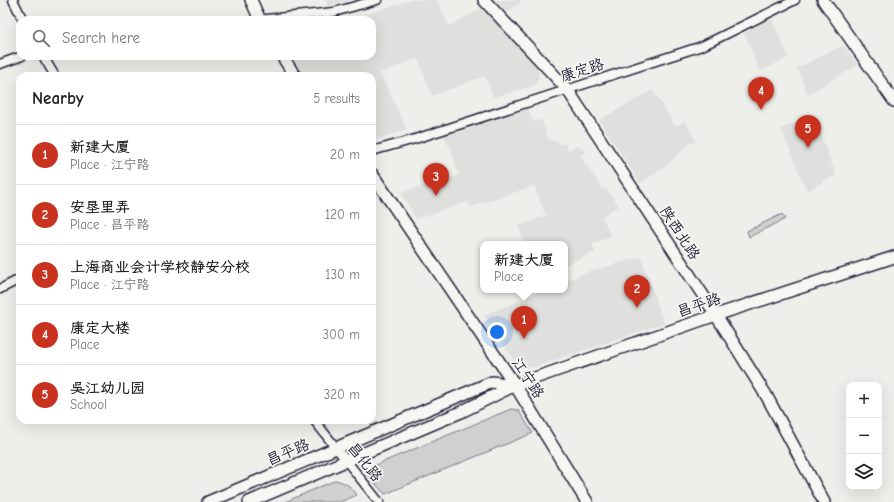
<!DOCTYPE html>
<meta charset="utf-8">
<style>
:root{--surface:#fff;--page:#f2f2f2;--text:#202124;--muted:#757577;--line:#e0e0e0;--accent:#c8321e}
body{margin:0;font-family:"Comic Neue","LXGW WenKai TC",sans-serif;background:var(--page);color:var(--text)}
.controls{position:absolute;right:12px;bottom:12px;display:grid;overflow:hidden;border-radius:8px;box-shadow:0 4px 16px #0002}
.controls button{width:36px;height:36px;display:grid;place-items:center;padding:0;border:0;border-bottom:1px solid var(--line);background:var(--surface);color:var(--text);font:20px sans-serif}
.you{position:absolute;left:497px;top:332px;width:14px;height:14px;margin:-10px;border:3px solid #fff;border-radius:50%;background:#1a73e8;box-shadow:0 0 0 6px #1a73e833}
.badge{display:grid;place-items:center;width:26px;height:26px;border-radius:50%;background:var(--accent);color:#fff;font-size:13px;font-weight:700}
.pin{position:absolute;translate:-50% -33px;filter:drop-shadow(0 1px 2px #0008)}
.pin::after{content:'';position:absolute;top:21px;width:14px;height:12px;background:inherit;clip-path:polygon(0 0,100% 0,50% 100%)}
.popup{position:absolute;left:480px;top:241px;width:88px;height:52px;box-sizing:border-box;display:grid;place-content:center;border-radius:8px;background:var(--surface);filter:drop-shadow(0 1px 3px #0005);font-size:13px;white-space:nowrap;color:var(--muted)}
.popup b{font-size:15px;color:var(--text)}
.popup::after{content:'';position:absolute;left:50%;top:100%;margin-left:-8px;border:8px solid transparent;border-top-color:var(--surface)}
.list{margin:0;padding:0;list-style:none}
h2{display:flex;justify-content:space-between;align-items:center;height:52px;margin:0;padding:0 16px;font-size:17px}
h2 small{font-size:13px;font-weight:400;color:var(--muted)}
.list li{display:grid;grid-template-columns:26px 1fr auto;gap:12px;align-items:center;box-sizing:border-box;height:60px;padding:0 16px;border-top:1px solid var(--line)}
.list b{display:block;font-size:15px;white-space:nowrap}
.list p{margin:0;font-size:13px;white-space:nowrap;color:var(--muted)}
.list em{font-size:13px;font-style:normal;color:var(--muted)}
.icon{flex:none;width:22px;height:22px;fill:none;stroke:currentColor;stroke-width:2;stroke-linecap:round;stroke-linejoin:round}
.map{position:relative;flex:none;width:894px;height:502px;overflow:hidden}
.search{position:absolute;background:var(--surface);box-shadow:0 4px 16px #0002;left:16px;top:16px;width:360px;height:44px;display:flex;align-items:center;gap:10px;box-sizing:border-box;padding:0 14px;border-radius:12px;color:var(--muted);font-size:15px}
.panel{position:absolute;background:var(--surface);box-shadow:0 4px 16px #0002;left:16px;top:72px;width:360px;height:352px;border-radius:12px}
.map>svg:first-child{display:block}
.built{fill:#dfdfde}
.grass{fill:#d0d0d1;stroke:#797986}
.forest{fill:url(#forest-crowns);stroke:#797986}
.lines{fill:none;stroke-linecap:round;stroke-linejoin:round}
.street-casing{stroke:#22223b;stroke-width:11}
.secondary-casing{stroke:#22223b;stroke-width:14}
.street{stroke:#f6f6f2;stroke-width:8}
.secondary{stroke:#f6f6f2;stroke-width:11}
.labels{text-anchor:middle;stroke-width:3.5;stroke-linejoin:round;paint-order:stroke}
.street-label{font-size:15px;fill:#22223b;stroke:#f6f6f2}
</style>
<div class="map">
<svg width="894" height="502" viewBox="0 0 894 502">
<defs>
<pattern id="forest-crowns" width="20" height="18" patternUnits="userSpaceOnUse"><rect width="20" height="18" fill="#d0d0d1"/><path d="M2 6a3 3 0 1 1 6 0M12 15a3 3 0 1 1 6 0" fill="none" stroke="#b2b2b4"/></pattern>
</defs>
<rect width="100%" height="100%" fill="#eeeeeb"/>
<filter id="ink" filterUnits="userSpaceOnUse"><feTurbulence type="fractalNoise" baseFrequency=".025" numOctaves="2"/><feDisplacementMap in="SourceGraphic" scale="8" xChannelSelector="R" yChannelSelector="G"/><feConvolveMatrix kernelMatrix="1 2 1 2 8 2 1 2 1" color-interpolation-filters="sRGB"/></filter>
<g filter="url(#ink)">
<!-- built -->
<path class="built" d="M325 0H351L328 7Z
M411 0H437L449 26 484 7 528 54 536 66 539 73V78L537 82 533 86 493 97 485 76 432 96 418 58 380 73 407 130 372 141V76H303L287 56H372V20H349Z
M495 0H520L521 2 510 10H504Z
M771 18 789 57 760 72 744 32Z
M843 45 858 65 807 95 802 79 797 68Z
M653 90 675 126 685 121 696 141 688 145 663 169 640 183 599 120Z
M528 108 533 122 542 120 548 139 553 140 554 142 558 141 559 144 565 143 567 149 579 146 586 152 580 156 603 189 606 188 619 206 602 216 611 236 592 245 595 252 565 265V244H525L518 226 546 216 534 186 470 207 468 202 416 219 401 193 459 175 449 144H447L444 134Z
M814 116 836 175 807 191 781 129Z
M641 257 664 323 535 367 525 368 517 365 484 315 545 290H565V281L588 272Z"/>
<!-- grass -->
<path class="grass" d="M511 409 518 410 533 433 385 494 370 478 368 471 373 466Z
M336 480C346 483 351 486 357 495L340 502H285Z"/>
<!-- forest -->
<path class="forest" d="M782 214 785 219 749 237 747 231Z"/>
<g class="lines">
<!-- street casing -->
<g class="street-casing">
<path id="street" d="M13 0 23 20
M257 20 334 12 377 0
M43 56 55 76
M0 64 22 56
M372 151 415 139 702 46 795 0
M0 289 20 279
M314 420 379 502"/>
</g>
<!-- secondary casing -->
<g class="secondary-casing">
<path id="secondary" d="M251 0 260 20
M484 0 567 89 716 315 766 395 824 502
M823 0 894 101
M282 56 295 76
M372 174 515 385 587 502
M208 502 492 382 514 385
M249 502 461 412 515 385 716 315 894 257"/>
</g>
<!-- street -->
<use href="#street" class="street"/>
<!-- secondary -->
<use href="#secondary" class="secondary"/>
</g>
</g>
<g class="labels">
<!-- street labels -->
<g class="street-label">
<text transform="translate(582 70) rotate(-18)" y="5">康定路</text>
<text transform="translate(680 233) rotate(57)" y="5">陕西北路</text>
<text transform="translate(699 305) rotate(-19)" y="5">昌平路</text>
<text transform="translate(528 378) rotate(57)" y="5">江宁路</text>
<text transform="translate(288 452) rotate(-23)" y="5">昌平路</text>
<text transform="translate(365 462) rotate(51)" y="5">昌化路</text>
</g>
</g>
</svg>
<div class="controls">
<button>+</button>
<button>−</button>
<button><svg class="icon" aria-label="layers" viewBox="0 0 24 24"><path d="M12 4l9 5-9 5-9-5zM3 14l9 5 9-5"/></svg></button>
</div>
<div class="you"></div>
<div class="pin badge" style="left:524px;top:339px">1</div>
<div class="popup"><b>新建大厦</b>Place</div>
<div class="pin badge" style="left:637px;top:308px">2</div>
<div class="pin badge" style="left:436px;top:196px">3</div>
<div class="pin badge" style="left:761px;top:110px">4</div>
<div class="pin badge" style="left:808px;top:148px">5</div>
<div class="search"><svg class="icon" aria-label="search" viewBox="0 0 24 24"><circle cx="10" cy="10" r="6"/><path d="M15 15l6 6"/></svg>Search here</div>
<section class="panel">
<h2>Nearby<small>5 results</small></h2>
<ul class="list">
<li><span class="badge">1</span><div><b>新建大厦</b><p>Place · 江宁路</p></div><em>20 m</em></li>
<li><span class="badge">2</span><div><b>安垦里弄</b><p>Place · 昌平路</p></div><em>120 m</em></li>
<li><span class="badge">3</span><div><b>上海商业会计学校静安分校</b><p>Place · 江宁路</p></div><em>130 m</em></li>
<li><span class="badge">4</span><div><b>康定大楼</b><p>Place</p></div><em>300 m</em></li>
<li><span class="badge">5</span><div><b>吴江幼儿园</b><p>School</p></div><em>320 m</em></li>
</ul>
</section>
</div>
